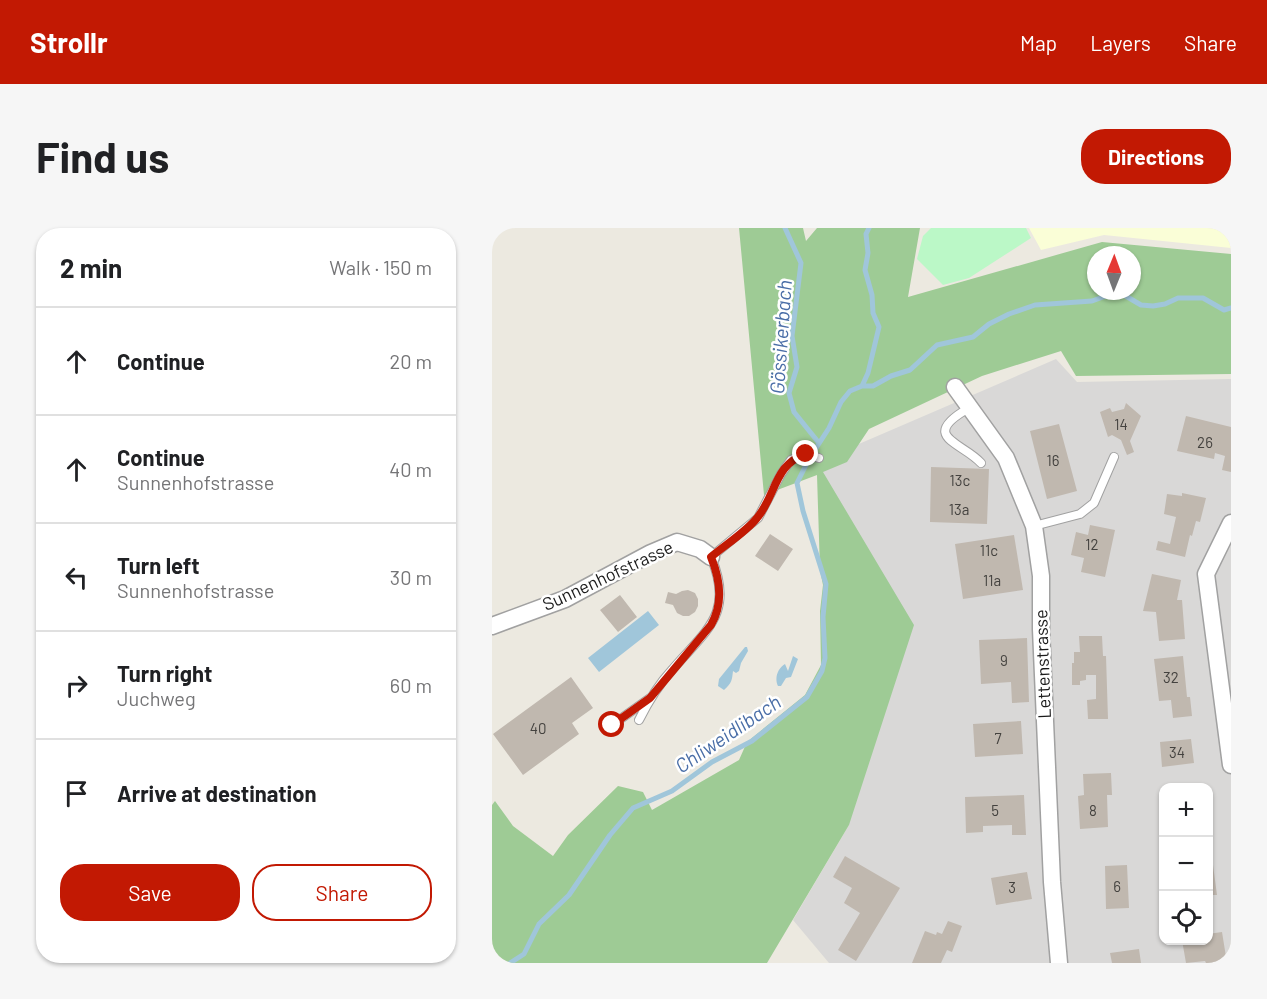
<!DOCTYPE html>
<meta charset="utf-8">
<style>
:root{--surface:#fff;--page:#f6f6f6;--text:#202124;--muted:#757577;--line:#e0e0e0;--accent:#c21903}
body{margin:0;font-family:Barlow,sans-serif;background:var(--page);color:var(--text)}
.controls{position:absolute;right:18px;bottom:18px;display:grid;overflow:hidden;border-radius:12px;box-shadow:0 2px 4px #0004}
.controls button{width:54px;height:54px;display:grid;place-items:center;padding:0;border:0;border-bottom:2px solid var(--line);background:var(--surface);color:var(--text);font:30px sans-serif}
.compass{position:absolute;left:595px;top:18px;width:54px;height:54px;border-radius:50%;background:var(--surface);box-shadow:0 2px 4px #0004;rotate:1deg}
.stop{position:absolute;width:18px;height:18px;margin:-14px;border:4px solid #c21903;border-radius:50%;background:#fff}
.stop.end{background:#c21903;border-color:#fff;box-shadow:0 2px 6px #0008}
.list{margin:0;padding:0;list-style:none}
h2{display:flex;justify-content:space-between;align-items:center;height:78px;margin:0;padding:0 24px;font-size:26px}
h2 small{font-size:20px;font-weight:400;color:var(--muted)}
.list li{display:grid;grid-template-columns:39px 1fr auto;gap:18px;align-items:center;box-sizing:border-box;height:108px;padding:0 24px;border-top:2px solid var(--line)}
.list b{display:block;font-size:22px;white-space:nowrap}
.list p{margin:0;font-size:20px;white-space:nowrap;color:var(--muted)}
.list em{font-size:20px;font-style:normal;color:var(--muted)}
.actions{display:flex;gap:12px;padding:18px 24px}
.actions a{flex:1;padding:14px 0;border:2px solid var(--accent);border-radius:24px;text-align:center;font-size:21px;color:var(--accent)}
.actions .main{background:var(--accent);color:#fff}
.icon{flex:none;width:33px;height:33px;fill:none;stroke:currentColor;stroke-width:2;stroke-linecap:round;stroke-linejoin:round}
.map{position:relative;flex:none;width:739px;height:735px;overflow:hidden;border-radius:24px}
header{display:flex;align-items:center;gap:36px;box-sizing:border-box;height:84px;padding:0 30px;background:var(--accent);color:#fff}
header strong{font-size:28px}
nav{display:flex;gap:33px;margin-inline-start:auto;font-size:21px}
.intro{display:flex;align-items:center;justify-content:space-between;box-sizing:border-box;height:144px;padding:0 36px}
h1{margin:0;font-size:42px}
.button{padding:15px 27px;border-radius:24px;background:var(--accent);color:#fff;font-size:21px;font-weight:700}
main{display:flex;gap:36px;padding:0 36px}
aside{flex:1;background:var(--surface);border-radius:24px;box-shadow:0 2px 4px #0004}
.map>svg:first-child{display:block}
.residential{fill:#d9d8d7;fill-rule:evenodd}
.education{fill:#fafed7}
.forest{fill:#9ecb95;fill-rule:evenodd}
.park{fill:#bbf8c7}
.water{fill:#a0c6da}
.lines{fill:none;stroke-linecap:round;stroke-linejoin:round}
.stream{stroke:#a0c6da;stroke-width:5}
.building{fill:#c0b8af}
.service-casing{stroke:#a1a1a1;stroke-width:10}
.minor-casing{stroke:#a1a1a1;stroke-width:19}
.service{stroke:#fff;stroke-width:8}
.minor{stroke:#fff;stroke-width:16}
.route{stroke:#c21903;stroke-width:8}
.labels{text-anchor:middle;stroke-width:5;stroke-linejoin:round;paint-order:stroke}
.number-label{font-size:15px;fill:#44423f}
.street-label{font-size:18px;fill:#1a1a1a;stroke:#fff}
.water-label{font-size:20px;font-style:italic;fill:#4a6ea7;stroke:#fff}
</style>
<header>
<strong>Strollr</strong>
<nav><a>Map</a><a>Layers</a><a>Share</a></nav>
</header>
<div class="intro"><h1>Find us</h1><a class="button">Directions</a></div>
<main>
<aside>
<h2>2 min<small>Walk · 150 m</small></h2>
<ul class="list">
<li><svg class="icon" aria-label="ahead" viewBox="0 0 24 24"><path d="M12 20V5M6 11l6-6 6 6"/></svg><div><b>Continue</b></div><em>20 m</em></li>
<li><svg class="icon" aria-label="ahead" viewBox="0 0 24 24"><path d="M12 20V5M6 11l6-6 6 6"/></svg><div><b>Continue</b><p>Sunnenhofstrasse</p></div><em>40 m</em></li>
<li><svg class="icon" aria-label="left" viewBox="0 0 24 24"><path d="M17 20v-9H6M10 6l-5 5 5 5"/></svg><div><b>Turn left</b><p>Sunnenhofstrasse</p></div><em>30 m</em></li>
<li><svg class="icon" aria-label="right" viewBox="0 0 24 24"><path d="M7 20v-9h11M14 6l5 5-5 5"/></svg><div><b>Turn right</b><p>Juchweg</p></div><em>60 m</em></li>
<li><svg class="icon" aria-label="arrive" viewBox="0 0 24 24"><path d="M6 21V4h12l-3 4 3 4H6"/></svg><div><b>Arrive at destination</b></div></li>
</ul>
<div class="actions"><a class="main">Save</a><a>Share</a></div>
</aside>
<div class="map">
<svg width="739" height="735" viewBox="0 0 739 735">
<rect width="100%" height="100%" fill="#ece9e0"/>
<!-- residential -->
<path class="residential" d="M564 131 585 154 739 151V735H337L301 692 357 597 325 234ZM672 560H716V712H672Z"/>
<!-- education -->
<path class="education" d="M537 0H739V20L612 7 549 22Z"/>
<!-- forest -->
<path class="forest" d="M247 0H311L314 13 325 0H428L416 69 610 14 739 26V146L584 148 569 123 490 148 377 201 355 234 331 244 422 397 357 597 275 735H0V577L3 573 21 598 61 628 76 607 126 558 151 564 160 582 247 532 255 514 313 467 329 437 328 383 331 357 328 342 325 247 272 267ZM604 27H640V63H604Z"/>
<!-- park -->
<path class="park" d="M439 0H534L539 10 477 50 451 57 425 31 431 8Z"/>
<!-- water -->
<path class="water" d="M156 383 167 397 107 444 96 430Z
M253 419H255L256 423 249 435 247 443 244 445 241 443C240 452 240 455 232 462L226 458 227 451Z
M301 428 306 431 299 449 294 450 289 458H286C282 450 286 440 293 436L296 443Z"/>
<g class="lines">
<!-- stream -->
<path class="stream" d="M293 0 309 35 300 108 305 139 297 165 302 184 327 215
M370 158 376 145 387 99 381 85 380 67 373 42 376 25 374 6 377 0
M18 735 32 726 47 696 77 667 118 607 141 580 180 563 220 534 260 513 315 469 330 443 333 430 331 389 334 356 311 283 305 255 317 231 337 200 349 174 358 163 370 158H381L399 148 418 142 445 117 481 109 497 96 517 86 543 77 600 73 622 65 632 67 649 77 661 78 673 76 686 70H711L732 82 739 80"/>
</g>
<!-- building -->
<path class="building" d="M634 175 649 188 638 213 642 224 635 227 629 212 620 207 616 209 608 184 618 180 620 184 632 181Z
M694 188 739 199V244L730 242 733 228 723 225 722 231 685 223Z
M567 196 585 263 555 271 538 203Z
M439 239 497 241 495 296 438 294Z
M690 265 714 270 708 294 704 293 700 308 698 307 693 329 664 322 666 313 678 316 684 289 672 286 675 266 690 268Z
M598 297 623 302 613 349 589 344 592 330 579 327 584 304 596 307Z
M278 306 301 321 286 343 263 328Z
M522 307 531 362 471 371 463 316Z
M660 346 689 352 685 372H690L693 411 667 413 664 384 651 383Z
M196 362 203 365 206 371V378L203 384 197 388H191L185 385 181 377 173 375 176 364 184 366 190 363Z
M128 367 145 389 126 404 108 382Z
M587 408H610L611 428H614L616 491H596L595 472 604 471V447H594V452L588 453V457H580V435H582V424H588Z
M535 410 537 474 520 475 519 454 489 456 487 412Z
M691 428 695 469H698L700 488 681 490 679 472 667 473 662 431Z
M79 449 101 480 80 495 87 506 31 547 1 506Z
M529 493 531 526 483 529 481 496Z
M699 511 702 535 670 539 668 514Z
M619 545 620 567H615L616 599 588 601 586 568 592 567 591 546Z
M532 567 534 607H520V597L491 598V604L474 605 473 569Z
M353 628 408 660 364 733 346 722 368 685 352 675 360 660 341 649Z
M635 637 637 680 614 681 613 638Z
M716 637H721L725 667H716Z
M535 644 540 671 504 677 499 650Z
M456 693 470 698 460 724 455 722 449 735H420L433 703 444 707 445 704 450 706Z
M730 704 735 735H714L713 733 694 735 690 712H716V706Z
M647 721 649 735H620L618 725Z"/>
<g class="lines">
<!-- service casing -->
<g class="service-casing">
<path id="service" d="M477 180C426 209 470 214 489 235
M542 298 588 286 602 275 622 229
M147 492C156 474 166 457 180 442 214 402 243 386 219 329L266 290 289 246 299 232 314 226 327 230
M120 497 158 470"/>
</g>
<!-- minor casing -->
<g class="minor-casing">
<path id="minor" d="M463 159 514 230 542 298 549 348V401L560 654 567 735
M739 295 714 346 739 537
M0 398 73 371 159 325 185 314 208 321 219 329"/>
</g>
<!-- service -->
<use href="#service" class="service"/>
<!-- minor -->
<use href="#minor" class="minor"/>
</g>
<g class="lines">
<!-- route -->
<path class="route" d="M120 497 158 470 219 397C232 375 228 351 219 329 233 317 254 304 265 290 284 268 282 236 314 226"/>
</g>
<g class="labels">
<!-- number labels -->
<g class="number-label">
<text x="629" y="202">14</text>
<text x="713" y="220">26</text>
<text x="561" y="238">16</text>
<text x="468" y="258">13c</text>
<text x="467" y="287">13a</text>
<text x="600" y="322">12</text>
<text x="497" y="328">11c</text>
<text x="500" y="358">11a</text>
<text x="512" y="438">9</text>
<text x="679" y="455">32</text>
<text x="46" y="506">40</text>
<text x="506" y="516">7</text>
<text x="685" y="530">34</text>
<text x="503" y="588">5</text>
<text x="601" y="588">8</text>
<text x="625" y="664">6</text>
<text x="520" y="665">3</text>
</g>
<!-- street labels -->
<g class="street-label">
<text transform="translate(116 348) rotate(-25)" y="6">Sunnenhofstrasse</text>
<text transform="translate(551 436) rotate(-92)" y="6">Lettenstrasse</text>
</g>
<!-- water labels -->
<g class="water-label">
<text transform="translate(289 109) rotate(-86)" y="7">Gössikerbach</text>
<text transform="translate(236 506) rotate(-34)" y="7">Chliweidlibach</text>
</g>
</g>
</svg>
<div class="controls">
<button>+</button>
<button>−</button>
<button><svg class="icon" aria-label="locate" viewBox="0 0 24 24"><circle cx="12" cy="12" r="6"/><path d="M12 2v4M12 18v4M2 12h4M18 12h4"/></svg></button>
</div>
<svg class="compass" viewBox="-18 -18 36 36"><path d="M0-13l5 13h-10z" fill="#e53935"/><path d="M0 13l5-13h-10z" fill="#757577"/></svg>
<div class="stop" style="left:120px;top:497px"></div>
<div class="stop end" style="left:314px;top:226px"></div>
</div>
</main>
